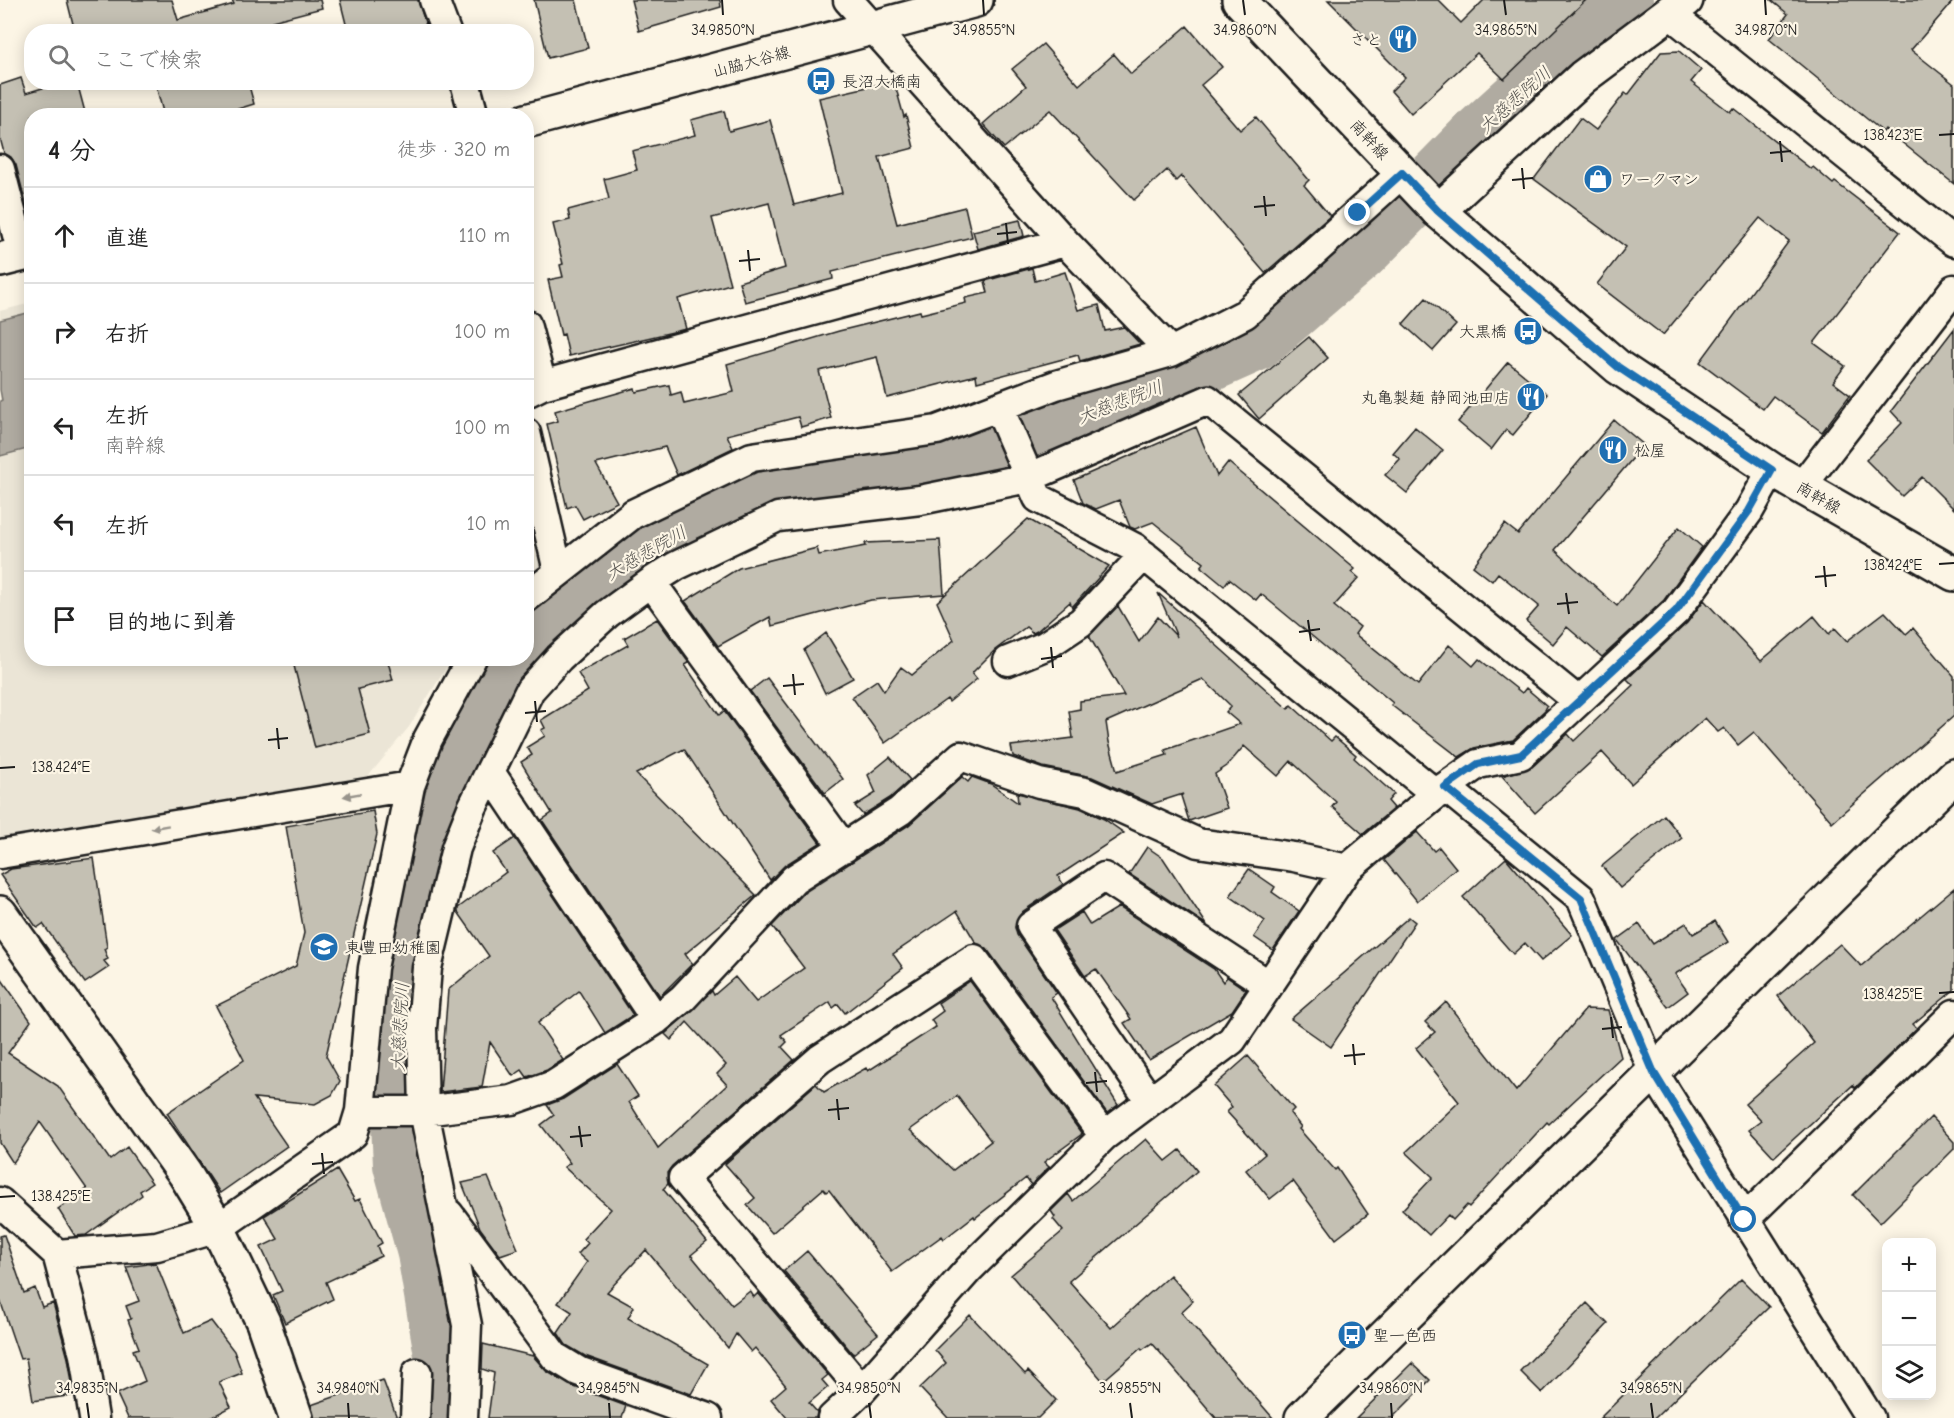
<!DOCTYPE html>
<html lang="ja">
<meta charset="utf-8">
<style>
:root{--surface:#fff;--page:#f6f6f6;--text:#222;--muted:#767676;--line:#e0e0e0}
body{margin:0;font-family:"Comic Neue","Klee One",sans-serif;background:var(--page);color:var(--text)}
.controls{position:absolute;right:18px;bottom:18px;display:grid;overflow:hidden;border-radius:12px;box-shadow:0 3px 15px #0003}
.controls button{width:54px;height:54px;display:grid;place-items:center;padding:0;border:0;border-bottom:2px solid var(--line);background:var(--surface);color:var(--text);font:30px sans-serif}
.stop{position:absolute;width:18px;height:18px;margin:-14px;border:4px solid #1f6fb2;border-radius:50%;background:#fff}
.stop.end{background:#1f6fb2;border-color:#fff;box-shadow:0 2px 6px #0008}
.list{margin:0;padding:0;list-style:none}
h2{display:flex;justify-content:space-between;align-items:center;height:78px;margin:0;padding:0 24px;font-size:26px}
h2 small{font-size:20px;font-weight:400;color:var(--muted)}
.list li{display:grid;grid-template-columns:39px 1fr auto;gap:18px;align-items:center;box-sizing:border-box;height:96px;padding:0 24px;border-top:2px solid var(--line)}
.list b{display:block;font-size:22px;white-space:nowrap}
.list p{margin:0;font-size:20px;white-space:nowrap;color:var(--muted)}
.list em{font-size:20px;font-style:normal;color:var(--muted)}
.icon{flex:none;width:33px;height:33px;fill:none;stroke:currentColor;stroke-width:2;stroke-linecap:round;stroke-linejoin:round}
.map{position:relative;flex:none;width:1954px;height:1418px;overflow:hidden}
.search{position:absolute;background:var(--surface);box-shadow:0 3px 15px #0003;left:24px;top:24px;width:510px;height:66px;display:flex;align-items:center;gap:15px;box-sizing:border-box;padding:0 21px;border-radius:24px;color:var(--muted);font-size:22px}
.panel{position:absolute;background:var(--surface);box-shadow:0 3px 15px #0003;left:24px;top:108px;width:510px;height:558px;border-radius:24px}
.map>svg:first-child{display:block}
.built{fill:#ebe5d6}
.water{fill:#b0aba1;stroke:#75726c;stroke-width:1.5}
.lines{fill:none;stroke-linecap:round;stroke-linejoin:round}
.river{stroke:#b0aba1;stroke-width:56}
.building{fill:#c4c0b3;stroke:#1c1c1c;stroke-width:1.5;fill-rule:evenodd}
.minor-casing{stroke:#1c1c1c;stroke-width:33}
.tertiary-casing{stroke:#1c1c1c;stroke-width:38}
.secondary-casing{stroke:#1c1c1c;stroke-width:38}
.primary-casing{stroke:#1c1c1c;stroke-width:38}
.minor{stroke:#fcf5e5;stroke-width:28}
.tertiary{stroke:#fcf5e5;stroke-width:33}
.secondary{stroke:#fcf5e5;stroke-width:33}
.primary{stroke:#fcf5e5;stroke-width:33}
.oneway{fill:#97938b}
.route{stroke:#1f6fb2;stroke-width:8}
.ticks{fill:none;stroke:#1c1c1c;stroke-width:2}
.labels{text-anchor:middle;stroke-width:4.5;stroke-linejoin:round;paint-order:stroke}
.poi-label{font-size:16px;fill:#1c1c1c;stroke:#fcf5e5;text-anchor:start}
.street-label{font-size:16px;fill:#1c1c1c;stroke:#fcf5e5}
.water-label{font-size:18px;font-style:italic;fill:#575551;stroke:#fcf5e5}
.ticks-label{font-size:15px;text-anchor:middle;fill:#1c1c1c;stroke:#fcf5e5;stroke-width:4.5;stroke-linejoin:round;paint-order:stroke}
</style>
<div class="map">
<svg width="1954" height="1418" viewBox="0 0 1954 1418">
<rect width="100%" height="100%" fill="#fcf5e5"/>
<filter id="ink" filterUnits="userSpaceOnUse"><feTurbulence type="fractalNoise" baseFrequency=".0167" numOctaves="2"/><feDisplacementMap in="SourceGraphic" scale="12" xChannelSelector="R" yChannelSelector="G"/><feConvolveMatrix kernelMatrix="1 2 1 2 8 2 1 2 1" color-interpolation-filters="sRGB"/></filter>
<g filter="url(#ink)">
<!-- built -->
<path class="built" d="M31 303 32 658 455 659 446 668 409 727 366 779 146 820 0 842V311Z
M526 493 542 568 526 584Z"/>
<!-- water -->
<path class="water" d="M31 312V408L25 410 31 433V448L0 456V401L2 400 0 390V320Z"/>
<g class="lines">
<!-- river -->
<path class="river" d="M526 641 587 587 777 477 842 472 969 453 1118 405 1255 344 1362 252 1472 140 1625 0
M441 1418 444 1366 425 1253 401 1165 396 1059 408 909 419 838 444 767 515 658"/>
</g>
<!-- building -->
<path class="building" d="M67 0H172L178 20 234 4 232 0H320L322 8 272 21 275 32H75Z
M340 0H418L428 32H348Z
M534 0H576L588 48 548 58Z
M631 0H720L721 7 639 31Z
M1328 0H1438L1461 23 1484 0H1586L1504 79 1477 53 1411 114 1391 91 1405 77Z
M1771 0H1954L1911 50 1954 84V184L1885 129 1883 132 1769 39 1788 14Z
M1187 26 1222 67 1201 85 1240 130 1256 117 1309 180 1304 185 1330 216 1265 273 1181 176 1176 181 1167 170 1134 200 1050 110 1004 148 983 124 1026 86 1012 69 1043 44 1079 85 1114 54 1131 74Z
M1679 51 1701 70 1691 82 1730 112 1733 108 1811 169 1813 167 1833 184 1835 182 1900 232 1814 343 1845 366 1833 382 1850 395 1822 432 1773 396 1763 409 1700 362 1789 241 1760 218 1663 335 1597 284 1626 247 1534 179 1580 118 1596 130 1625 93 1628 95 1661 52Z
M21 78 26 93 62 82H77L86 116H32L31 224 16 165 11 157 4 153 0 138V85Z
M894 81 904 117 906 115 914 148 879 157 897 224 965 207 972 237 832 272 833 279 745 302 739 282 785 268 769 203 712 218 730 284 678 299 686 329 569 356 564 334 561 335 548 280 563 277 560 265 563 264 553 224 570 220 568 210 609 199 604 179 637 170 632 151 695 135 691 120 724 111 729 131 770 120 794 205 842 193 819 98Z
M155 82H248L254 104 215 116H164Z
M1020 220 1024 236 978 249 973 231Z
M1032 268 1035 281 1065 272 1078 310 1099 305 1105 331 1124 327 1140 344 1080 361 1078 355 977 382 976 375 887 398 877 357 819 371 831 418 801 427 798 417 727 435 733 448 677 475 665 447 596 464 617 502 583 519 575 505 567 508 547 424 558 421 555 411 635 388 636 392 669 385 671 395 681 392 684 404 734 392 727 364 839 331 920 311 921 314 966 303 965 298 988 293 985 281Z
M1426 298 1456 325 1433 351 1403 324Z
M1954 329V509L1922 477 1902 496 1866 460 1902 423 1891 411Z
M1309 337 1328 358 1259 419 1239 395Z
M1508 362 1547 394 1513 435 1506 430 1491 450 1458 422Z
M1614 420 1644 445 1555 550 1617 606 1679 527 1702 547 1664 600 1602 657 1567 627 1553 644 1526 621 1539 606 1498 573 1492 581 1473 566 1505 524 1518 534Z
M1196 427 1217 476 1228 462 1355 569 1352 572 1359 578 1334 606 1360 627 1355 634 1418 685 1449 645 1473 666 1479 659 1522 693 1526 688 1547 706 1545 710 1513 740 1474 748 1459 757 1391 705 1393 703 1261 594 1256 600 1229 579 1224 586 1201 567 1204 563 1153 522 1135 529 1130 527 1119 500 1096 509 1083 503 1074 480Z
M1415 427 1443 450 1407 493 1385 475 1400 459 1393 453Z
M1028 519 1109 566 1072 607 1070 602 1037 631 1033 633 1026 627 995 650 972 673 977 679 949 702 947 699 885 743 852 697 877 680 884 691 901 667 912 675 954 640 937 602Z
M940 540 944 594 871 600 772 626 770 617 718 646 685 601 739 568 817 548 819 555 866 546 865 543Z
M1158 593 1288 709 1291 705 1331 741 1335 737 1356 755 1354 758 1394 794 1388 801 1394 808 1363 834 1332 807 1336 802 1291 761 1278 776 1244 746 1227 766 1215 774 1227 808 1189 821 1181 796 1183 794 1152 804 1092 777 1043 767 1013 756 1011 746 1073 738 1069 711 1080 709V701L1124 696 1089 636 1118 606 1139 642 1158 617 1177 637ZM1203 679 1231 706 1226 712 1240 724 1165 750 1167 755 1117 771 1109 742 1106 722Z
M1704 600 1761 661 1814 616 1829 634 1835 628 1847 641 1885 612 1906 634 1913 628 1954 676V716L1832 822 1754 732 1738 745 1724 728 1718 732 1705 718 1631 784 1602 752 1535 813 1502 776 1532 767 1568 734 1574 741 1633 685 1627 679 1687 623Z
M657 619 689 663 685 665 719 715 724 711 820 843 785 865 770 880 684 749 636 774 756 895 685 954 692 964 660 996 542 820 552 813 521 762 532 755 527 747 545 736 541 730 545 728 541 720 588 691 578 673 628 645 624 638Z
M826 633 853 678 825 693 804 650Z
M292 658H387L393 680 358 689 370 734 315 748Z
M767 678 843 779 825 793 750 691Z
M890 757 910 780 890 798 863 815 855 806 876 793 868 775Z
M962 777 968 782 972 777 991 784 1018 803 1017 793 1080 808 1104 819 1124 833 1058 876 1063 884 1022 912 1015 927 1017 935 1057 993 1051 997 1118 1105 1107 1113 987 949 976 943 957 911 893 954 903 968 845 1013 838 1004 833 1008 830 1002 781 1035 787 1042 782 1047 794 1060 672 1166 667 1173 668 1184 663 1189 707 1242 691 1255 732 1305 750 1291 754 1297 758 1293 828 1375 822 1380 828 1387 809 1403 817 1412 816 1418H787L771 1399 786 1386 755 1348 751 1352 736 1334 728 1348 646 1250 607 1292 634 1307 628 1318 708 1364 691 1394 585 1356 566 1345 558 1333 572 1312 558 1303 587 1262 578 1254 588 1243 583 1239 611 1209 564 1167 570 1163 541 1125 554 1115 547 1105 563 1099 617 1064 638 1096 629 1102 658 1148 727 1085 717 1074 726 1065 687 1022 671 1040 665 1034 712 991 714 995 735 977 756 1002 804 968 772 926 805 892 909 825Z
M373 811 377 834 326 1056 340 1081 332 1095 315 1104 254 1098 287 1146 220 1193 167 1113 244 1060 216 1006 296 966 304 933 286 826Z
M1664 815 1682 838 1620 888 1602 866Z
M1417 832 1434 851 1439 847 1456 868 1417 901 1384 860Z
M515 838 633 1015 605 1033 579 991 538 1023 563 1060 547 1070 527 1077 522 1070 513 1076 490 1042 482 1087 440 1092 448 990 489 956 458 912V908L506 872 493 853Z
M1147 847 1163 858 1207 925 1129 874Z
M94 858 107 947 104 949 108 959 104 961 109 967 85 983 43 924 37 928 0 875 11 869Z
M1506 858 1572 935 1541 961 1525 943 1513 954 1463 897Z
M1249 869 1275 887 1272 892 1299 911 1273 950 1254 937 1265 921 1230 896Z
M1954 888V990L1913 1024 1917 1028 1855 1088 1853 1085 1774 1157 1749 1130 1761 1121 1745 1104 1814 1043 1778 996 1840 944 1861 966Z
M1119 907 1214 969 1223 982 1227 977 1246 990 1232 1011 1149 1060 1124 1023 1131 1019 1096 969 1085 976 1054 930 1082 912 1090 925Z
M1409 917 1415 922 1331 1047 1291 1019Z
M1715 921 1728 942 1675 974 1688 992 1668 1007 1617 940 1639 924 1653 944 1686 923 1693 934Z
M0 977 31 1021 8 1053 58 1086 110 1160 127 1147 152 1183 140 1191 142 1195 86 1235 75 1236 58 1209 87 1189 40 1122 13 1163 0 1143Z
M970 981 1082 1134 1044 1162 1049 1167 1031 1185 1026 1178 975 1218 974 1216 944 1239 942 1236 892 1272 829 1190 826 1192 823 1189 772 1233 747 1205 755 1198 725 1164 816 1084 824 1092 866 1068 868 1071 936 1027 931 1020 943 1011 938 1003ZM957 1096 991 1141 953 1170 910 1130Z
M1446 1002 1516 1091 1586 1009 1608 1010 1621 1057 1549 1124 1547 1122 1469 1207 1467 1205 1453 1220 1448 1215 1429 1235 1402 1210 1433 1177 1406 1152 1459 1102 1416 1048 1435 1032 1425 1022Z
M1248 1056 1294 1109 1290 1113 1301 1127 1299 1129 1335 1170 1337 1168 1368 1214 1336 1239 1293 1181 1270 1199 1246 1170 1265 1154 1227 1112 1232 1107 1214 1086Z
M1931 1117 1954 1142V1149L1880 1223 1853 1195Z
M1146 1139 1166 1161 1180 1150 1197 1171 1069 1281 1111 1328 1170 1275 1193 1301 1181 1312 1273 1418H1216L1152 1343 1142 1350 1141 1348 1103 1381 1011 1275 1063 1231 1053 1219 1055 1217 1051 1211 1068 1194 1073 1201Z
M337 1170 355 1201 360 1199 382 1243 377 1246 381 1256 326 1282 333 1299 285 1323 273 1295 282 1291 261 1247 278 1239 264 1216Z
M488 1177 518 1249 500 1255 480 1228 462 1183Z
M4 1235 24 1293 35 1288 42 1307 53 1303 68 1358 74 1395 33 1401 26 1358 20 1359 0 1300V1236Z
M807 1251 878 1334 853 1354 784 1271Z
M156 1263 184 1333 211 1321 234 1351 242 1373 219 1382 231 1407 210 1418H128L117 1394 145 1381 133 1350 139 1348 128 1320 131 1319 126 1306 139 1301 126 1267Z
M1741 1279 1769 1307 1655 1418H1600Z
M1587 1303 1608 1324 1542 1393 1520 1371Z
M970 1315 1025 1374 1028 1371 1056 1400 1038 1418H948L920 1388 946 1363 935 1350Z
M483 1344 533 1356 546 1371 569 1385 626 1406 622 1418H488L494 1373 482 1369Z
M1412 1363 1430 1380 1392 1418H1356Z
M383 1380 397 1418H314L311 1405Z"/>
<g class="lines">
<!-- minor casing -->
<g class="minor-casing">
<path id="minor" d="M434 0 446 32
M848 0 1065 242 1171 352
M1669 13 1954 242
M465 82 474 116
M0 169 22 254
M526 324 542 385 526 393
M542 385 1065 242
M999 408 1038 498 1135 548 1436 794
M526 433 558 571
M1801 487 1954 289
M651 582 844 848
M526 598 633 514 752 457 937 430 1056 385 1171 352 1245 314 1402 173
M1008 661 1045 646 1081 622 1144 555
M490 772 656 1020
M1445 787 1581 898 1654 1073 1870 1418
M0 854 410 786
M1150 1101 1031 926 1104 877 1269 985
M360 1111H424L512 1100 554 1085 656 1020 683 998 794 879 900 811 961 756 1039 783 1085 792 1198 843 1294 857 1347 869 1445 787 1478 764 1521 755 1676 611 1749 511 1772 470
M0 1202 57 1254 84 1355 94 1418
M449 1214 555 1357 578 1371 708 1418
M1744 1220 1954 1014
M57 1254 157 1246 218 1228 353 1134 360 1111 373 968 410 786 428 739 472 658
M862 1390 683 1178 820 1059 974 959 1104 1136
M415 1418 417 1373
M463 1418 467 1325 424 1111 422 1028 427 968 456 848 472 808 530 690 559 658 607 614 651 582 676 566 778 517 920 500 1028 478 1208 400 1578 701
M832 1418 862 1390 969 1269 1104 1136 1232 1040 1347 869"/>
</g>
<!-- tertiary casing -->
<g class="tertiary-casing">
<path id="tertiary" d="M1438 211 1583 77 1686 0
M0 913 185 1174 218 1228 263 1322 296 1418
M1302 1418 1954 776"/>
</g>
<!-- secondary casing -->
<g class="secondary-casing">
<path id="secondary" d="M1239 0 1438 211 1618 367 1772 470 1954 574"/>
</g>
<!-- primary casing -->
<g class="primary-casing">
<path id="primary" d="M526 121 976 0
M0 260 32 252"/>
</g>
<!-- minor -->
<use href="#minor" class="minor"/>
<!-- tertiary -->
<use href="#tertiary" class="tertiary"/>
<!-- secondary -->
<use href="#secondary" class="secondary"/>
<!-- primary -->
<use href="#primary" class="primary"/>
</g>
<!-- one-way arrows -->
<defs><path id="oneway-solid" d="M-6-.8H1V-3.2L6.5 0L1 3.2V.8H-6Z" transform="scale(1.5)"/></defs>
<g class="oneway">
<use href="#oneway-solid" transform="translate(352 795) rotate(170)"/>
<use href="#oneway-solid" transform="translate(160 827) rotate(170)"/>
</g>
</g>
<g class="lines" filter="url(#ink)">
<!-- route -->
<path class="route" d="M1358 213 1402 173 1438 211 1618 367 1772 470 1749 511 1676 611 1521 755 1478 764 1445 787 1581 898 1654 1073 1744 1220"/>
</g>
<!-- ticks -->
<path class="ticks" d="M722 0 723 15M983 0 984 15M1243 0 1245 15M1504 0 1506 15M1765 0 1766 15M1939 135 1954 134M1780 141 1782 162M1770 153 1791 151M1522 168 1524 189M1512 180 1533 178M1264 196 1266 216M1254 207 1275 205M1006 223 1008 244M997 234 1017 232M748 250 750 271M739 261 760 259M1939 564 1954 563M1824 566 1826 587M1815 577 1836 575M1566 593 1569 614M1557 604 1578 602M1308 620 1311 641M1299 632 1320 629M1051 647 1053 668M1041 659 1062 656M793 674 795 695M783 686 804 684M535 701 537 722M525 713 546 711M277 728 279 749M268 740 288 738M0 768 15 767M1939 993 1954 992M1611 1017 1613 1038M1602 1029 1622 1027M1353 1044 1355 1065M1344 1056 1365 1054M1095 1072 1097 1092M1086 1083 1107 1081M837 1099 839 1120M828 1110 849 1108M579 1126 582 1147M570 1137 591 1135M322 1153 324 1174M312 1164 333 1162M0 1197 15 1196M87 1403 89 1418M348 1403 349 1418M609 1403 610 1418M869 1403 871 1418M1130 1403 1132 1418M1391 1403 1392 1418M1651 1403 1653 1418"/>
<!-- icons -->
<defs>
<g id="restaurant-disc" transform="scale(1.5)"><circle r="9.5" fill="#1f6fb2" stroke="#fcf5e5"/><path d="M-5-6h1v4h1v-4h1v4h1v-4h1v5L-1.5 .5V6h-2V.5L-5-1ZM5-6V6H3V1.5H1.5Q1.5-4 5-6Z" fill="#fff"/></g>
<g id="bus-disc" transform="scale(1.5)"><circle r="9.5" fill="#1f6fb2" stroke="#fcf5e5"/><path d="M-5-6H5V4H4V6H2V4H-2V6H-4V4H-5ZM-3.5-4V0h7V-4ZM-3.5 1.2v1.5H-2V1.2ZM2 1.2v1.5H3.5V1.2Z" fill="#fff"/></g>
<g id="shop-disc" transform="scale(1.5)"><circle r="9.5" fill="#1f6fb2" stroke="#fcf5e5"/><path d="M-5-2.5h2.3a2.7 3.5 0 0 1 5.4 0H5L5.5 6h-11ZM-1.5-2.5h3a1.5 2.3 0 0 0-3 0Z" fill="#fff"/></g>
<g id="school-disc" transform="scale(1.5)"><circle r="9.5" fill="#1f6fb2" stroke="#fcf5e5"/><path d="M0-5L7-2L0 1L-7-2ZM-4 1L0 2.5L4 1V4Q0 6-4 4Z" fill="#fff"/></g>
</defs>
<g fill-rule="evenodd">
<use href="#restaurant-disc" x="1403" y="39"/>
<use href="#bus-disc" x="821" y="81"/>
<use href="#shop-disc" x="1598" y="179"/>
<use href="#bus-disc" x="1528" y="331"/>
<use href="#restaurant-disc" x="1531" y="397"/>
<use href="#restaurant-disc" x="1613" y="450"/>
<use href="#school-disc" x="324" y="947"/>
<use href="#bus-disc" x="1352" y="1335"/>
</g>
<g class="labels">
<!-- poi labels -->
<g class="poi-label">
<text x="1382" y="45" text-anchor="end">さと</text>
<text x="842" y="87">長沼大橋南</text>
<text x="1619" y="185">ワークマン</text>
<text x="1507" y="337" text-anchor="end">大黒橋</text>
<text x="1510" y="403" text-anchor="end">丸亀製麺 静岡池田店</text>
<text x="1634" y="456">松屋</text>
<text x="345" y="953">東豊田幼稚園</text>
<text x="1373" y="1341">聖一色西</text>
</g>
<!-- street labels -->
<g class="street-label">
<text transform="translate(751 61) rotate(-15)" y="6">山脇大谷線</text>
<text transform="translate(1370 139) rotate(47)" y="6">南幹線</text>
<text transform="translate(1819 497) rotate(30)" y="6">南幹線</text>
</g>
<!-- water labels -->
<g class="water-label">
<text transform="translate(1515 100) rotate(-42)" y="6">大慈悲院川</text>
<text transform="translate(1120 402) rotate(-21)" y="6">大慈悲院川</text>
<text transform="translate(646 553) rotate(-30)" y="6">大慈悲院川</text>
<text transform="translate(400 1027) rotate(-87)" y="6">大慈悲院川</text>
</g>
</g>
<g class="ticks-label">
<text x="723" y="35">34.9850°N</text>
<text x="984" y="35">34.9855°N</text>
<text x="1245" y="35">34.9860°N</text>
<text x="1506" y="35">34.9865°N</text>
<text x="1766" y="35">34.9870°N</text>
<text x="1893" y="140">138.423°E</text>
<text x="1893" y="570">138.424°E</text>
<text x="61" y="772">138.424°E</text>
<text x="1893" y="999">138.425°E</text>
<text x="61" y="1201">138.425°E</text>
<text x="87" y="1393">34.9835°N</text>
<text x="348" y="1393">34.9840°N</text>
<text x="609" y="1393">34.9845°N</text>
<text x="869" y="1393">34.9850°N</text>
<text x="1130" y="1393">34.9855°N</text>
<text x="1391" y="1393">34.9860°N</text>
<text x="1651" y="1393">34.9865°N</text>
</g>
</svg>
<div class="controls">
<button>+</button>
<button>−</button>
<button><svg class="icon" aria-label="layers" viewBox="0 0 24 24"><path d="M12 4l9 5-9 5-9-5zM3 14l9 5 9-5"/></svg></button>
</div>
<div class="stop" style="left:1744px;top:1220px"></div>
<div class="stop end" style="left:1358px;top:213px"></div>
<div class="search"><svg class="icon" aria-label="search" viewBox="0 0 24 24"><circle cx="10" cy="10" r="6"/><path d="M15 15l6 6"/></svg>ここで検索</div>
<section class="panel">
<h2>4 分<small>徒歩 · 320 m</small></h2>
<ul class="list">
<li><svg class="icon" aria-label="ahead" viewBox="0 0 24 24"><path d="M12 20V5M6 11l6-6 6 6"/></svg><div><b>直進</b></div><em>110 m</em></li>
<li><svg class="icon" aria-label="right" viewBox="0 0 24 24"><path d="M7 20v-9h11M14 6l5 5-5 5"/></svg><div><b>右折</b></div><em>100 m</em></li>
<li><svg class="icon" aria-label="left" viewBox="0 0 24 24"><path d="M17 20v-9H6M10 6l-5 5 5 5"/></svg><div><b>左折</b><p>南幹線</p></div><em>100 m</em></li>
<li><svg class="icon" aria-label="left" viewBox="0 0 24 24"><path d="M17 20v-9H6M10 6l-5 5 5 5"/></svg><div><b>左折</b></div><em>10 m</em></li>
<li><svg class="icon" aria-label="arrive" viewBox="0 0 24 24"><path d="M6 21V4h12l-3 4 3 4H6"/></svg><div><b>目的地に到着</b></div></li>
</ul>
</section>
</div>
